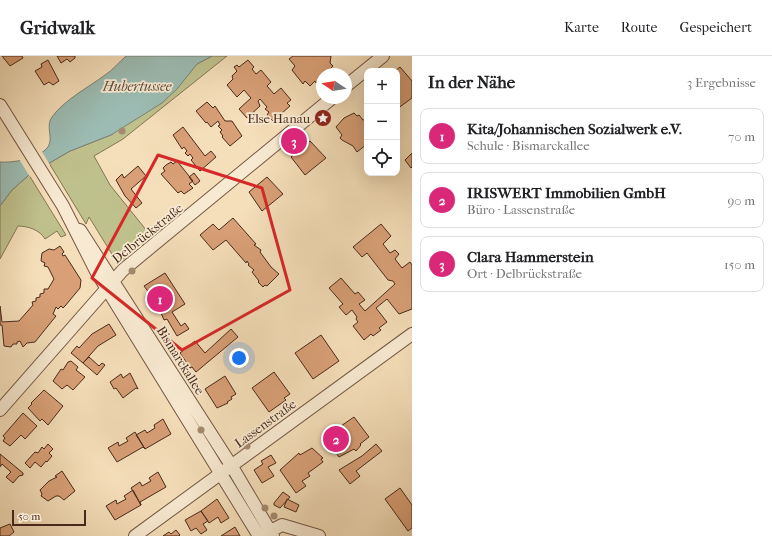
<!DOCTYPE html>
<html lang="de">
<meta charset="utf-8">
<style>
:root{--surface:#fff;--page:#f6f6f6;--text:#202124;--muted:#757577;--line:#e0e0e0;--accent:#db2777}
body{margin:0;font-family:"IM FELL French Canon",serif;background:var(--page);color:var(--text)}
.controls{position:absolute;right:12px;top:12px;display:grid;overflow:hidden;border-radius:8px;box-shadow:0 4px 16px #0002}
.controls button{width:36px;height:36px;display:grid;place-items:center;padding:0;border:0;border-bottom:1px solid var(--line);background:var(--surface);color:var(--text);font:20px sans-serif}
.compass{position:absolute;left:316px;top:12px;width:36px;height:36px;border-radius:50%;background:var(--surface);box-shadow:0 4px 16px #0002;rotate:282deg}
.scale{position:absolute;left:12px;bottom:10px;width:74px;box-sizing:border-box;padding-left:4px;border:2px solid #49291b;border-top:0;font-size:11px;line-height:14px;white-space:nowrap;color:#49291b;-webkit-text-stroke:3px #f8ead2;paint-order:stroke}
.you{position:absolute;left:239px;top:302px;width:14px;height:14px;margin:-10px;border:3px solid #fff;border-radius:50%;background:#1a73e8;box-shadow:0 0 0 6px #1a73e833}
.badge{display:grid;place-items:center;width:26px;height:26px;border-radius:50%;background:var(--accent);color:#fff;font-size:13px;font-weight:700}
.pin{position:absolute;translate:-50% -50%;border:2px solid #fff;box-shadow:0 1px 4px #0006}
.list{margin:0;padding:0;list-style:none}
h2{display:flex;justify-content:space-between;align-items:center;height:52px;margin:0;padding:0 16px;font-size:17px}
h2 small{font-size:13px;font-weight:400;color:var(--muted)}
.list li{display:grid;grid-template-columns:26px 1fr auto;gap:12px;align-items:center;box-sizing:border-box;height:56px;margin:0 8px 8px;padding:0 8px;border:1px solid var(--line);border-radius:8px}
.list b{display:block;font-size:15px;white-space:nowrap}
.list p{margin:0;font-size:13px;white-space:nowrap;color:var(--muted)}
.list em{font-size:13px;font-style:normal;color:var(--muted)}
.icon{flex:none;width:22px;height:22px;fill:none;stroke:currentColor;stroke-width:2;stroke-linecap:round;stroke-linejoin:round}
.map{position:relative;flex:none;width:412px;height:480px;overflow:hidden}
header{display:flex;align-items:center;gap:24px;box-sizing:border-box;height:56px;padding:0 20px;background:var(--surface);border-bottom:1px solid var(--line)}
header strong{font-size:19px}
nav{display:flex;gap:22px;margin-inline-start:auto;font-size:14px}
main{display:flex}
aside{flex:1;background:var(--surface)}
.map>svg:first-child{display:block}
.green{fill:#bfc18d;stroke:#847554}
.water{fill:#9cbcb3;stroke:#7b8176}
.pier{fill:#f5dfba}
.building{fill:#d9a077;stroke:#49291b}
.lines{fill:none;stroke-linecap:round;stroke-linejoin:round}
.street-casing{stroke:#745643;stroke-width:14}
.street{stroke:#f8ead2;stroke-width:12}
.tree{fill:#a48b6f}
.marked{fill:none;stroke:#d62828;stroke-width:3;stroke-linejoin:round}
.labels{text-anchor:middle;stroke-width:3.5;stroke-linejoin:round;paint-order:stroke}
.poi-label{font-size:13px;fill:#49291b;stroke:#f8ead2;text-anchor:end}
.street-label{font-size:13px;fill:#49291b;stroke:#f8ead2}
.water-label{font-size:14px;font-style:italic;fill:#5e4e41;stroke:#f8ead2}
</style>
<header>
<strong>Gridwalk</strong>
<nav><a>Karte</a><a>Route</a><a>Gespeichert</a></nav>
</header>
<main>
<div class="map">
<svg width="412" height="480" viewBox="0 0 412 480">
<rect width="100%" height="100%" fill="#f5dfba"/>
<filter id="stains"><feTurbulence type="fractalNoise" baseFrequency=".005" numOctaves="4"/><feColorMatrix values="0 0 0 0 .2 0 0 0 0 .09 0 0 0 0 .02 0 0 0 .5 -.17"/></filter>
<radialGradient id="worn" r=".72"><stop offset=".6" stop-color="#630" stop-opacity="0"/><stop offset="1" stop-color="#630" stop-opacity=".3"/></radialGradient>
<!-- green -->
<path class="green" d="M212 0H227L123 83 94 100 110 129 151 180 122 204 115 203 89 161 86 168 49 107 70 95 111 79 189 16 197 8Z
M29 119 66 179 61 181 57 175 45 183C40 174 28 170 18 170L0 203V150L12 134Z"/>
<!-- water -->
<path class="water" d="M126 0H212L197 8 177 33 162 47 111 79 70 95 29 119 12 134 0 150V106C13 107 34 103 44 95 57 85 44 72 52 61 64 44 89 31 105 19 113 14 119 6 126 0Z"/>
<!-- pier -->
<path class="pier" d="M41 94 50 109 30 121 19 103Z"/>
<!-- building -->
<path class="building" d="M2 0H22L23 2 10 10Z
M57 0H75V2L70 6 67 3 61 7Z
M293 0H331L330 7 333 10 325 18H322L321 24 316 27 315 25 310 30 305 25 303 28 292 14 295 10 289 3Z
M48 4 59 25 53 29 49 26 44 29 35 15 42 11 41 8Z
M248 4 254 11 252 13 256 18 261 14 271 26 267 30 274 38 281 32 291 44 287 47 290 50 273 65 267 59 269 56 265 53 267 51 260 43 258 45 260 50 247 62 239 53 251 42 244 34 237 41 227 29 233 23 232 20 237 15 234 11 237 9 239 11Z
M400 11 412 25V42L397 53V15H395Z
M207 46 213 52 215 50 225 65H232L242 80 230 90 222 81 223 80 220 76 222 74 218 70 220 69 218 65 211 71 207 66 206 67 196 55Z
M354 57 357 60 359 59 363 64H367V88L357 96 353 90 342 84 340 82 342 79 336 71 344 62Z
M183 71 205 100 211 95 216 101 200 115 191 104 193 102 190 98 188 100 185 97 187 95 184 91 182 93 173 79Z
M310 85 326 102 305 119 291 101Z
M412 97V111L411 112 405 104Z
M177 105 193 125 189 128 193 132 184 138 181 135 178 137 161 118 165 115 163 112 166 109 171 106 173 108Z
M138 110 146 120 131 133 142 147 136 152 125 140 116 124 122 118 124 122Z
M194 117 200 125 195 129 189 121Z
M267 121 283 138 262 155 249 136Z
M233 162 256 188 254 189 261 194 260 196 271 211 279 218 267 230 265 229 263 231 258 226 259 225 252 216 254 214 248 209 249 208 247 205 246 207 226 184 213 194 200 179 213 168 219 174Z
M381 168 391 180 383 188 390 197 395 194 399 198 395 203 402 212 410 206 412 209V253L399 258 387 243 376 252 387 266 379 272 381 274 373 280 371 278 364 284 353 270 358 266 356 263 357 261 352 254 346 259 339 251 343 248 329 232 341 222 355 238 358 236 365 244 359 248 365 255 395 228 393 225 388 224 367 197 362 201 353 191Z
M60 190 64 196 62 198 63 200 65 199 81 224 80 232 65 250 63 252 61 250 58 253 56 251 53 258 56 260 35 286 27 287 23 291 20 285 17 286V288H13L11 291 4 290 2 269H0V250L2 266 19 265 33 249 32 246 36 245V242L40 241V238L44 237V233H48L54 223 48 211 44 210 45 207 41 205 42 197 49 193 54 194Z
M165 217 185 248 172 256 181 270 185 267 189 273 177 280 167 263 164 264 159 252 154 255 145 241 150 238 144 230Z
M109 268 116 279 98 290 83 307 71 297 77 290 79 292 92 278Z
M231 273 238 281 196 316 192 311 190 312 180 297 195 285 205 297Z
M321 279 339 305 313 323 295 297Z
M89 301 99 310 102 307 105 309 97 319 83 307Z
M71 305 78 311 76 314 85 321 73 334 67 329 62 333 53 325 61 313 63 314 68 306Z
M274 316 290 338 284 342 286 344 269 356 252 332Z
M130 317 138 333 136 332 123 342 116 332 114 333 110 326 121 318 123 322Z
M225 320 236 338 231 341 232 343 227 346 228 347 217 352 205 333Z
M44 334 63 350 48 369 42 363 40 365 28 352 32 348 31 347Z
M23 357 37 370 25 383 21 379 10 390 3 385 5 382 3 380Z
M354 361 369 381 360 388 361 389 356 395 354 393 339 401 325 381Z
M163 363 171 378 145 393 136 379 145 374 147 377 155 372 154 369Z
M135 376 145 393 143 391 117 406 108 392 118 386 119 390 128 385 126 382Z
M48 388 53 393 49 397 52 400 47 406 46 405 41 411 35 406 30 412 25 407 35 396 38 397 42 391 44 393Z
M376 388 382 395 356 415 360 420 350 428 339 414 362 400Z
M312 392 323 402 321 403 323 406 308 417 310 420 302 425 306 430 296 437 280 414 299 397 300 399Z
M0 398 23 417V419L19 420 13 427 6 421 11 416 2 408 0 411Z
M271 399 276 407 268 411 274 420 262 427 254 414 263 408 261 405Z
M62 415 75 435 64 444 59 440H56L48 445 41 440 42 438 40 434 49 425 57 421 55 420Z
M158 416 166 431 140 446 141 449 131 432 140 426 142 430 151 425 149 422Z
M400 432 412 449V472L408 475 385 443Z
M133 434 141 449 115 464 106 450 116 444 117 448 126 443 124 440Z
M283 436 290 441 280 452 274 449V447Z
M217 443 229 462 221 467 218 461 209 467 201 455Z
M287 443 299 449 296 456 284 451Z
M201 455 208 465 203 468 207 474 201 478 196 472 191 475 185 464Z
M10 468 14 476 9 480H0V472Z
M235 471 240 480H221Z
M176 474 180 479 179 480H163L169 476 171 478Z"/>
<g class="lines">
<!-- street casing -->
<g class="street-casing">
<path id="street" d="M346 30 383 0
M0 49 63 150 96 215 259 480
M80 174 231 409 273 480
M0 354 123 214 332 42
M265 478 282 469 319 480
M135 480 412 278"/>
</g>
<!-- street -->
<use href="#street" class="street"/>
</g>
<!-- trees -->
<g class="tree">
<circle cx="122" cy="75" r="3.5"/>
<circle cx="132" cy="215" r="3.5"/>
<circle cx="201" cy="374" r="3.5"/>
<circle cx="247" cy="390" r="3.5"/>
<circle cx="265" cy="452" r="3.5"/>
<circle cx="274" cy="460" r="3.5"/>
</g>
<!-- marked area -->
<path class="marked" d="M158 99 262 132 290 234 182 294 92 222Z"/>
<!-- icons -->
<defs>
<g id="sight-disc" transform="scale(0.9)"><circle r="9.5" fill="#8f2418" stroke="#f8ead2"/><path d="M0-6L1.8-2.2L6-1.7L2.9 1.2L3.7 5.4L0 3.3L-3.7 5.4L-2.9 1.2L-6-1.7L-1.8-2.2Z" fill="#fff"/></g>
</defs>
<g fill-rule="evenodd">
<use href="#sight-disc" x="323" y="62"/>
</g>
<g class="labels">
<!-- poi labels -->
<g class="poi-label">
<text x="310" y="67">Else Hanau</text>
</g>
<!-- street labels -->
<g class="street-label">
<text transform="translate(147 177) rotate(-39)" y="5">Delbrückstraße</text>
<text transform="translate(181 304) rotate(58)" y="5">Bismarckallee</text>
<text transform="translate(265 367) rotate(-36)" y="5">Lassenstraße</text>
</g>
<!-- water labels -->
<g class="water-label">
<text x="137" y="35">Hubertussee</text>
</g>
</g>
<rect width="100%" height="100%" filter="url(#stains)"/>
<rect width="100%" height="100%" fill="url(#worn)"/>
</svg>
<div class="controls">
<button>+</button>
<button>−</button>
<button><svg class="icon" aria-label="locate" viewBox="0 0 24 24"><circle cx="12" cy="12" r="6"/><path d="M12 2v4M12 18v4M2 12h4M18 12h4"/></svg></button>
</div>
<svg class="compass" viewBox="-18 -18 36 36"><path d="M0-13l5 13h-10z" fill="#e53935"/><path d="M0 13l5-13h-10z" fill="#757577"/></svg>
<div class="scale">50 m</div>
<div class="you"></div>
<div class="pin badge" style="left:160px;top:243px">1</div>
<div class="pin badge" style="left:336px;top:383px">2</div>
<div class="pin badge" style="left:294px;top:85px">3</div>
</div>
<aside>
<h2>In der Nähe<small>3 Ergebnisse</small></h2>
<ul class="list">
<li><span class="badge">1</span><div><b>Kita/Johannischen Sozialwerk e.V.</b><p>Schule · Bismarckallee</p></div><em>70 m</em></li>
<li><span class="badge">2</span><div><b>IRISWERT Immobilien GmbH</b><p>Büro · Lassenstraße</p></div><em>90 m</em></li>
<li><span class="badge">3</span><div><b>Clara Hammerstein</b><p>Ort · Delbrückstraße</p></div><em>150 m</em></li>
</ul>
</aside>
</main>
